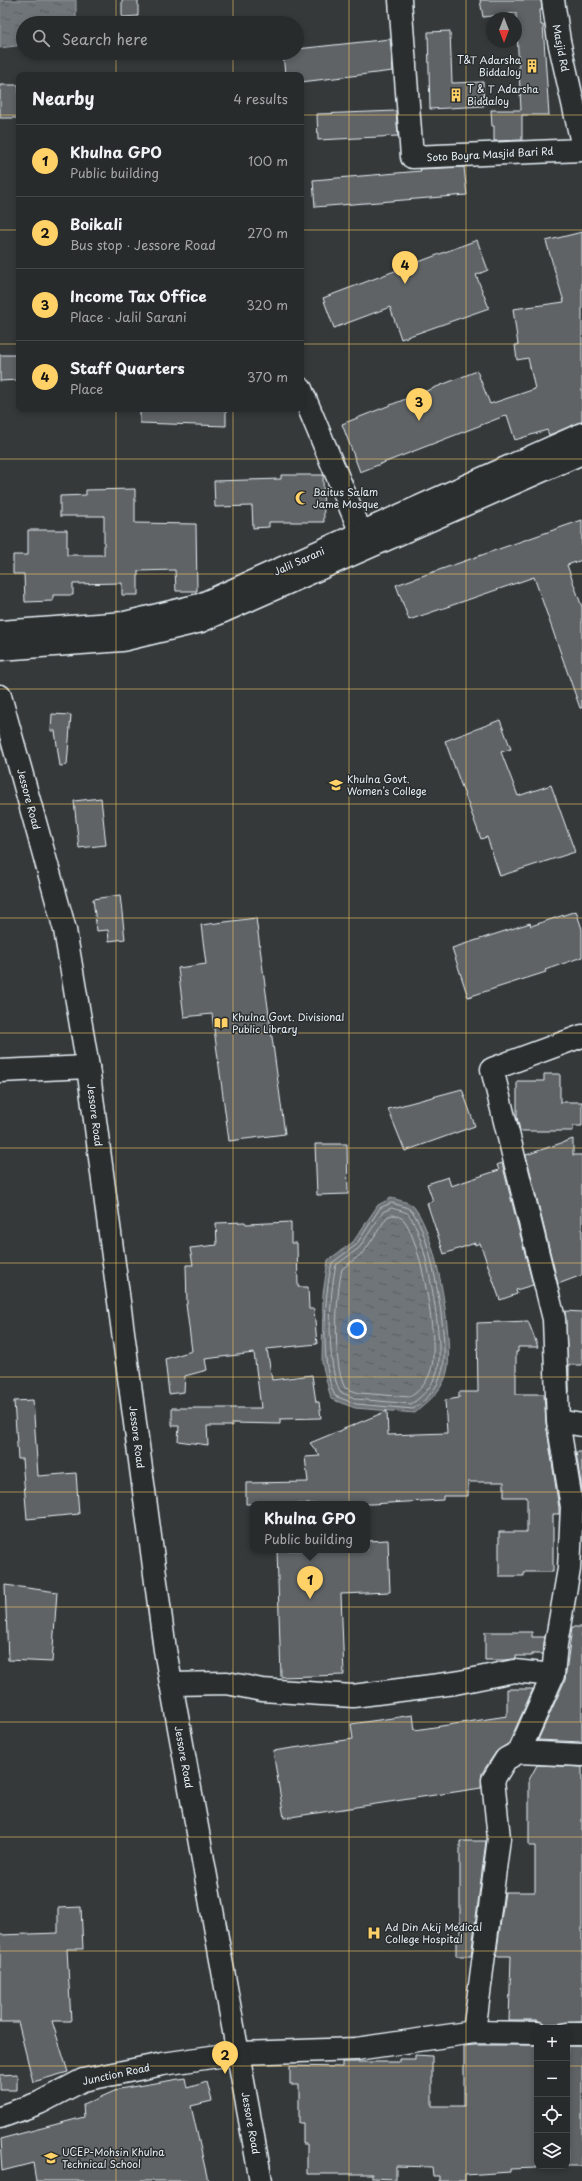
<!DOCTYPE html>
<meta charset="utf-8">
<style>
:root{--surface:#282b2c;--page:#343738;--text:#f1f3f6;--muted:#a5a7a9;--line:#444748;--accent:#ffd166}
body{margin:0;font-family:"Playpen Sans",sans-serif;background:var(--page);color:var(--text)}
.controls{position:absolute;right:12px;bottom:12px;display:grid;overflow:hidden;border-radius:8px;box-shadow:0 2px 6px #0003}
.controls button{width:36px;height:36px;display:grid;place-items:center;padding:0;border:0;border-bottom:1px solid var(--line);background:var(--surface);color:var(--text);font:20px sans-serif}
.compass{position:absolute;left:486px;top:12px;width:36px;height:36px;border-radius:50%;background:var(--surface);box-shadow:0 2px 6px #0003;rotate:180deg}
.you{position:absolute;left:357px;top:1329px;width:14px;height:14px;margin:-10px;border:3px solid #fff;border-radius:50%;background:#1a73e8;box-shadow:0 0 0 6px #1a73e833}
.badge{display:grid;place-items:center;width:26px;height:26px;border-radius:50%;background:var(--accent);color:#111;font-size:13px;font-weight:700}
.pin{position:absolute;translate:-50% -33px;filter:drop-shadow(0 1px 2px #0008)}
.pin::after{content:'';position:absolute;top:21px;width:14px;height:12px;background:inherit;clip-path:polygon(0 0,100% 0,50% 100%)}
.popup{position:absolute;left:250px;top:1501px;width:120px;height:52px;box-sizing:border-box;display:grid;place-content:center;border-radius:8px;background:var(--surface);filter:drop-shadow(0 1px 3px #0005);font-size:13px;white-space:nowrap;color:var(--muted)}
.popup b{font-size:15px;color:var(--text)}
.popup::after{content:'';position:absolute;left:50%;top:100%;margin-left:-8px;border:8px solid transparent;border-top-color:var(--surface)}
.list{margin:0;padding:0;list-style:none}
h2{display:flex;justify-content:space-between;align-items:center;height:52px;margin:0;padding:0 16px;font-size:17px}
h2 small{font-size:13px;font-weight:400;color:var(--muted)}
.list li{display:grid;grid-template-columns:26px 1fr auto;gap:12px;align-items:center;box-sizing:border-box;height:72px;padding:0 16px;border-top:1px solid var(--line)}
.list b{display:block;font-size:15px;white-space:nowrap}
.list p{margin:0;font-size:13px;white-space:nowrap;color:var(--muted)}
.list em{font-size:13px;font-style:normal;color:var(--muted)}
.icon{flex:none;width:22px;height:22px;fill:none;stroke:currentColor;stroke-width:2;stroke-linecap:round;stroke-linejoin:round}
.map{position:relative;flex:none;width:582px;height:2181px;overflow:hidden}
.search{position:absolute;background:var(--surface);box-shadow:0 2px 6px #0003;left:16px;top:16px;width:288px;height:44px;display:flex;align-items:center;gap:10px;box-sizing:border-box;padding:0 14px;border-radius:22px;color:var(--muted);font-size:15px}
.panel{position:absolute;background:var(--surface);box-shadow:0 2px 6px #0003;left:16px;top:72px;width:288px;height:340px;border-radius:8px}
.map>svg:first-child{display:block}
.water{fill:url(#water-ripples);stroke:#a0a7ac}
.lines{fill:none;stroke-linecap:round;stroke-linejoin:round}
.shore{stroke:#b8bfc5;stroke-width:1}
.building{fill:#5f6365;stroke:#e8f1f8}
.minor-casing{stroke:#e8f1f8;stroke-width:25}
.major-casing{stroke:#e8f1f8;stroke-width:25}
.highway-casing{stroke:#e8f1f8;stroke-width:25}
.minor{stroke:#2a2d2e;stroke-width:22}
.major{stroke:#2a2d2e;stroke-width:22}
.highway{stroke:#2a2d2e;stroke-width:22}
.grid{fill:none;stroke:#ffd166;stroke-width:1;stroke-opacity:0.55}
.labels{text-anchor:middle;stroke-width:3;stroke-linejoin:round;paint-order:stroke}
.street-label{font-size:10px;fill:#e8f1f8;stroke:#2a2d2e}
.poi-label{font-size:10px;fill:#e8f1f8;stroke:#2a2d2e;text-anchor:start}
</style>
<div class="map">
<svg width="582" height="2181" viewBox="0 0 582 2181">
<defs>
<pattern id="water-ripples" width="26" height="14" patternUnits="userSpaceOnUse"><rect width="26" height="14" fill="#707579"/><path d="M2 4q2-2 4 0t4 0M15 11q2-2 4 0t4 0" fill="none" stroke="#5b5e62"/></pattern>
</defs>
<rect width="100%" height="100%" fill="#35393a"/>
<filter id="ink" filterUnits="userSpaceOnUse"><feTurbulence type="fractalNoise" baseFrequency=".025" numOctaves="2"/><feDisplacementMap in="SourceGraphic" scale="8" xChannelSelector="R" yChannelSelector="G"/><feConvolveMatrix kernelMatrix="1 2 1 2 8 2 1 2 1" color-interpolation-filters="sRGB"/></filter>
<g filter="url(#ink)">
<!-- water -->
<path class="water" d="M0 0H76V18L74 23H23V45L0 48Z
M391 1198C398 1200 410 1202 414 1207 437 1236 452 1331 448 1367 445 1389 430 1400 415 1413L355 1408 331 1399 322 1363 323 1294 328 1260 353 1242 378 1205Z"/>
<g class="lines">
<!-- shore -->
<path class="shore" d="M392 1203C397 1205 405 1206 409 1209 431 1224 449 1343 443 1368 439 1387 428 1399 413 1409L356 1404 335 1396C320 1367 324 1295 332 1263L356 1245 380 1208Z
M392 1208C396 1209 403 1211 407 1213 426 1229 444 1344 438 1368 434 1384 425 1395 411 1404L357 1399 340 1392C326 1365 329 1295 336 1265L359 1248 383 1212Z
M393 1215C397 1216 401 1217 404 1220 421 1242 438 1339 432 1366 429 1380 421 1390 410 1397L359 1393 345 1388C332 1364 336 1295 342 1269L364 1252 387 1217Z"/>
</g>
<!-- building -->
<path class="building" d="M122 0H138V16L122 17Z
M480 0H541L542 10H540L541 25H543L549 115H522V140L494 141V126H492L491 110H521L516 13 483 17Z
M450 31 452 83 483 82 484 106 430 109 428 32Z
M390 39 393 71 301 82V75H285L283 53H297V49Z
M0 85H19V118H0Z
M396 111 398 136 318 140 317 114Z
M464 167 467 195 315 207 313 180 421 171 420 169Z
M582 232V422L549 435 547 430 515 440 507 415 360 472 342 424 477 371 490 404 535 389 528 358 517 360 515 345H518L513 309 564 302 546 241Z
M477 240 488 270 476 275 489 308 401 339 390 307 334 328 323 298Z
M0 355H19V380L0 381Z
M140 409H226V426L140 423Z
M281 475H323L324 522H269V527L253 528 252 506 215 507 214 481 281 479Z
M135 489V523L196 524 197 591H176L175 570 138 571V595H122V583L73 584V595H53V601L25 602 24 574H13V555H28V530H67V555H104V516H60V496L86 495V490Z
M582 520V560L567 565 582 607V708H580L534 577 409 620 396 585Z
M52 714 71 715 67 765 60 766 55 731H51Z
M500 720 511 749 501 752 518 796 551 785 575 852 500 876 487 837 481 839 445 741Z
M101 798 106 845 79 848 74 801Z
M120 895 125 939 109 941 108 930 97 931 93 899Z
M576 911 582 929V957L545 970 546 972 468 997 452 948 530 923 531 926Z
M256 918 285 1134 229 1141 212 1014 184 1017 178 968 206 964 201 925Z
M544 1074H560V1102H582V1126H573V1131H520L517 1117V1081H544Z
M462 1089 475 1126 405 1151 388 1109Z
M573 1139V1155H582V1275L558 1284 526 1155Z
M315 1144H347L348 1194 317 1195Z
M502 1163 533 1285 516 1290 517 1294 500 1300 480 1243 475 1245V1243L444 1254 427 1203 433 1201 427 1184 448 1177 451 1186 499 1170 497 1165Z
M245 1222 246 1224 291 1222V1243H297L298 1287H308L309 1309H314L317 1344 267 1349 272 1380 312 1375 316 1402H319L321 1418 280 1419V1424L232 1423V1426H207L208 1445 178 1441 179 1426H172V1408H261L254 1353 205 1359 207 1370 185 1376 184 1392 169 1394 165 1359 192 1351 186 1304H187L186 1265H193L190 1248 217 1245 216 1223Z
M565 1311 582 1312V1365H569V1392Z
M528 1321 538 1347H518V1352H516V1394H544L546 1423 559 1508V1514H553V1572H524V1576H499V1532H527V1497H504V1482H468V1496H443V1500L371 1504H246V1483L308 1482 305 1457 320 1456 310 1443 387 1411 388 1435 447 1433 445 1400 459 1398V1392H478L477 1323Z
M33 1400 38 1476 76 1473 79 1514 27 1519 22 1459H18L14 1401Z
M576 1452H582V1491Z
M388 1540 390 1592 341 1594 344 1675 281 1677 277 1550H367V1541Z
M5 1585 57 1592 52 1662 8 1660Z
M572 1627H582V1742L538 1740 565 1680Z
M485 1632H532V1637H545L543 1654H532V1656H516V1659L504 1660H485Z
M507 1689H533L509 1743 496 1752 482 1773 481 1788 284 1818 273 1751 353 1739 351 1724 413 1715 415 1730 507 1716Z
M537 1765 582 1767V2022L545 2024 537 2020H509L511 1956H496L505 1892H535V1846H529V1780Z
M460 1841H486L471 1956H456V1938H460Z
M81 1907 83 1949H67L71 2021H52L68 2072 33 2082 18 2022H0V1935L58 1933V1908Z
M475 2045H537V2168L510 2169V2172L465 2175V2181H439V2176H433L432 2167 396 2166V2179L372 2178V2174H307V2144H303V2123H299V2085H290V2066L342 2067V2062H399V2059H415V2055L432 2056V2106H464V2046Z
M567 2046H582V2166H567Z
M17 2074V2090H0V2075Z
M185 2078 187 2088 207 2082 212 2101 191 2106 208 2181H36L33 2163 2 2171 0 2139 84 2117 83 2105 119 2089Z"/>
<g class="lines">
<!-- minor casing -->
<g class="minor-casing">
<path id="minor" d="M400 0 412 157 582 150
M553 0 559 41 582 143
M301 389 361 533
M0 1071 88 1067
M558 1421 582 1425
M171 1684 227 1683 262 1690 353 1696 455 1683 514 1671 553 1675
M519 1752 582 1755
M474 2032 499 1838 493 1780 506 1759 519 1752 553 1675 556 1644 569 1569 572 1507 558 1421 554 1319 492 1069 582 1036
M567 2034H582
M239 2053 356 2049 474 2032 537 2033"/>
</g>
<!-- major casing -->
<g class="major-casing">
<path id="major" d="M0 632 125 623 200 605 582 434
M0 649 122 640 201 621 582 453
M0 2117 39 2103 83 2080 163 2064 239 2053"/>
</g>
<!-- highway casing -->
<g class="highway-casing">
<path id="highway" d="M0 696 65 930 88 1067 165 1650 261 2181"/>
</g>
<!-- minor -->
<use href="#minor" class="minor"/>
<!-- major -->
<use href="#major" class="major"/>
<!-- highway -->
<use href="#highway" class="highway"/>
</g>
</g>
<!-- grid -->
<path class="grid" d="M116 0V23M233 0V23M349 0V2181M466 0V2181M116 53V75M233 53V75M0 115H19M301 115H582M0 230H19M301 230H582M0 344H19M301 344H582M116 409V2181M233 409V2181M0 459H582M0 574H582M0 689H582M0 804H582M0 918H582M0 1033H582M0 1148H582M0 1263H582M0 1377H582M0 1492H582M0 1607H582M0 1722H582M0 1837H582M0 1951H582M0 2066H537M567 2066H582"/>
<!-- icons -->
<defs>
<g id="building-bare" transform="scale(1.08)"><path d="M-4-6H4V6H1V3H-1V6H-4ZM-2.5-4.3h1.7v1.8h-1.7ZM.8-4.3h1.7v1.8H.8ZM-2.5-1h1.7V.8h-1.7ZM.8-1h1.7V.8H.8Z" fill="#ffd166" stroke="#2a2d2e" stroke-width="2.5" paint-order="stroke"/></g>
<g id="mosque-bare" transform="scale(1.08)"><path d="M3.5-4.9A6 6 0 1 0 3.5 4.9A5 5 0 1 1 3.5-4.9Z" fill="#ffd166" stroke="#2a2d2e" stroke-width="2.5" paint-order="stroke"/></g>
<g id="university-bare" transform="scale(1.08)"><path d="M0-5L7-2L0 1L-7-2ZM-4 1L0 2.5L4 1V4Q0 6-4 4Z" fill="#ffd166" stroke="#2a2d2e" stroke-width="2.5" paint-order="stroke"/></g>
<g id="library-bare" transform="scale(1.08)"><path d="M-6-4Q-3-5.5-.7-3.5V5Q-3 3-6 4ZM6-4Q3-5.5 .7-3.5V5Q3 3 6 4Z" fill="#ffd166" stroke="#2a2d2e" stroke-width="2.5" paint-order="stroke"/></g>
<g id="hospital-bare" transform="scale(1.08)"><path d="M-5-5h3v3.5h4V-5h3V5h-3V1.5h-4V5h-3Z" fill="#ffd166" stroke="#2a2d2e" stroke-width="2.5" paint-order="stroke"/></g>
<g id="school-bare" transform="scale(1.08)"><path d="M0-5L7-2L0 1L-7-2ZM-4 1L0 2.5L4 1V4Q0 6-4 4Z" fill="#ffd166" stroke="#2a2d2e" stroke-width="2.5" paint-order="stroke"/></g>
</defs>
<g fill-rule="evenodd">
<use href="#building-bare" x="532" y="66"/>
<use href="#building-bare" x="456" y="95"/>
<use href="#mosque-bare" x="302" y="498"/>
<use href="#university-bare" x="336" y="785"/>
<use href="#library-bare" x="221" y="1023"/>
<use href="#hospital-bare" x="374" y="1933"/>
<use href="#school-bare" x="51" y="2158"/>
</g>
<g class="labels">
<!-- street labels -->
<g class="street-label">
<text transform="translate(561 48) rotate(79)" y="4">Masjid Rd</text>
<text transform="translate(490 154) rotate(-3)" y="4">Soto Boyra Masjid Bari Rd</text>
<text transform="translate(299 561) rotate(-24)" y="4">Jalil Sarani</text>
<text transform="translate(29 799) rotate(75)" y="4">Jessore Road</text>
<text transform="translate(95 1115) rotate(83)" y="4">Jessore Road</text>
<text transform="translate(137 1437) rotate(83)" y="4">Jessore Road</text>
<text transform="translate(184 1757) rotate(80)" y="4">Jessore Road</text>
<text transform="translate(116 2074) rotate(-12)" y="4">Junction Road</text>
<text transform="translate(251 2123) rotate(80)" y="4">Jessore Road</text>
</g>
<!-- poi labels -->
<g class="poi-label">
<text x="521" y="64" text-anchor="end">T&amp;T Adarsha<tspan x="521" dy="12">Biddaloy</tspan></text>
<text x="467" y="93">T &amp; T Adarsha<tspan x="467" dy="12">Biddaloy</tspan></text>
<text x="313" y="496">Baitus Salam<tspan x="313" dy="12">Jame Mosque</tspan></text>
<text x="347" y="783">Khulna Govt.<tspan x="347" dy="12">Women's College</tspan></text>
<text x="232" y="1021">Khulna Govt. Divisional<tspan x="232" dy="12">Public Library</tspan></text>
<text x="385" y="1931">Ad Din Akij Medical<tspan x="385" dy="12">College Hospital</tspan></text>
<text x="62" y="2156">UCEP-Mohsin Khulna<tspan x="62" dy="12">Technical School</tspan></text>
</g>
</g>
</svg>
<div class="controls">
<button>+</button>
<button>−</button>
<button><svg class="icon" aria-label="locate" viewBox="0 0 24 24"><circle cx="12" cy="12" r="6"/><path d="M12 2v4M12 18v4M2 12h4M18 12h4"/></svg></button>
<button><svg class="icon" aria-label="layers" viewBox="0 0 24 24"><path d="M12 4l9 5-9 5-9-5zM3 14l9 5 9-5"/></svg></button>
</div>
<svg class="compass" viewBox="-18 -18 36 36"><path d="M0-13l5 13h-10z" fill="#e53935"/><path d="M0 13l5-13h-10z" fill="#a5a7a9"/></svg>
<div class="you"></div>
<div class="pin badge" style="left:310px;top:1599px">1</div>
<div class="popup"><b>Khulna GPO</b>Public building</div>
<div class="pin badge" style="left:225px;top:2074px">2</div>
<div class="pin badge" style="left:419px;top:421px">3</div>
<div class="pin badge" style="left:405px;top:284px">4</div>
<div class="search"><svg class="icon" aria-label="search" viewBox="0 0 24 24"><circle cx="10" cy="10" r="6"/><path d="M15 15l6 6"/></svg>Search here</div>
<section class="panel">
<h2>Nearby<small>4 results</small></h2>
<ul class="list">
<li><span class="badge">1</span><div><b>Khulna GPO</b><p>Public building</p></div><em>100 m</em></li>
<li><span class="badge">2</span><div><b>Boikali</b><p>Bus stop · Jessore Road</p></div><em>270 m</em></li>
<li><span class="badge">3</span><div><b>Income Tax Office</b><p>Place · Jalil Sarani</p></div><em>320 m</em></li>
<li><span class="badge">4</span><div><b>Staff Quarters</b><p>Place</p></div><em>370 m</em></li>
</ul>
</section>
</div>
